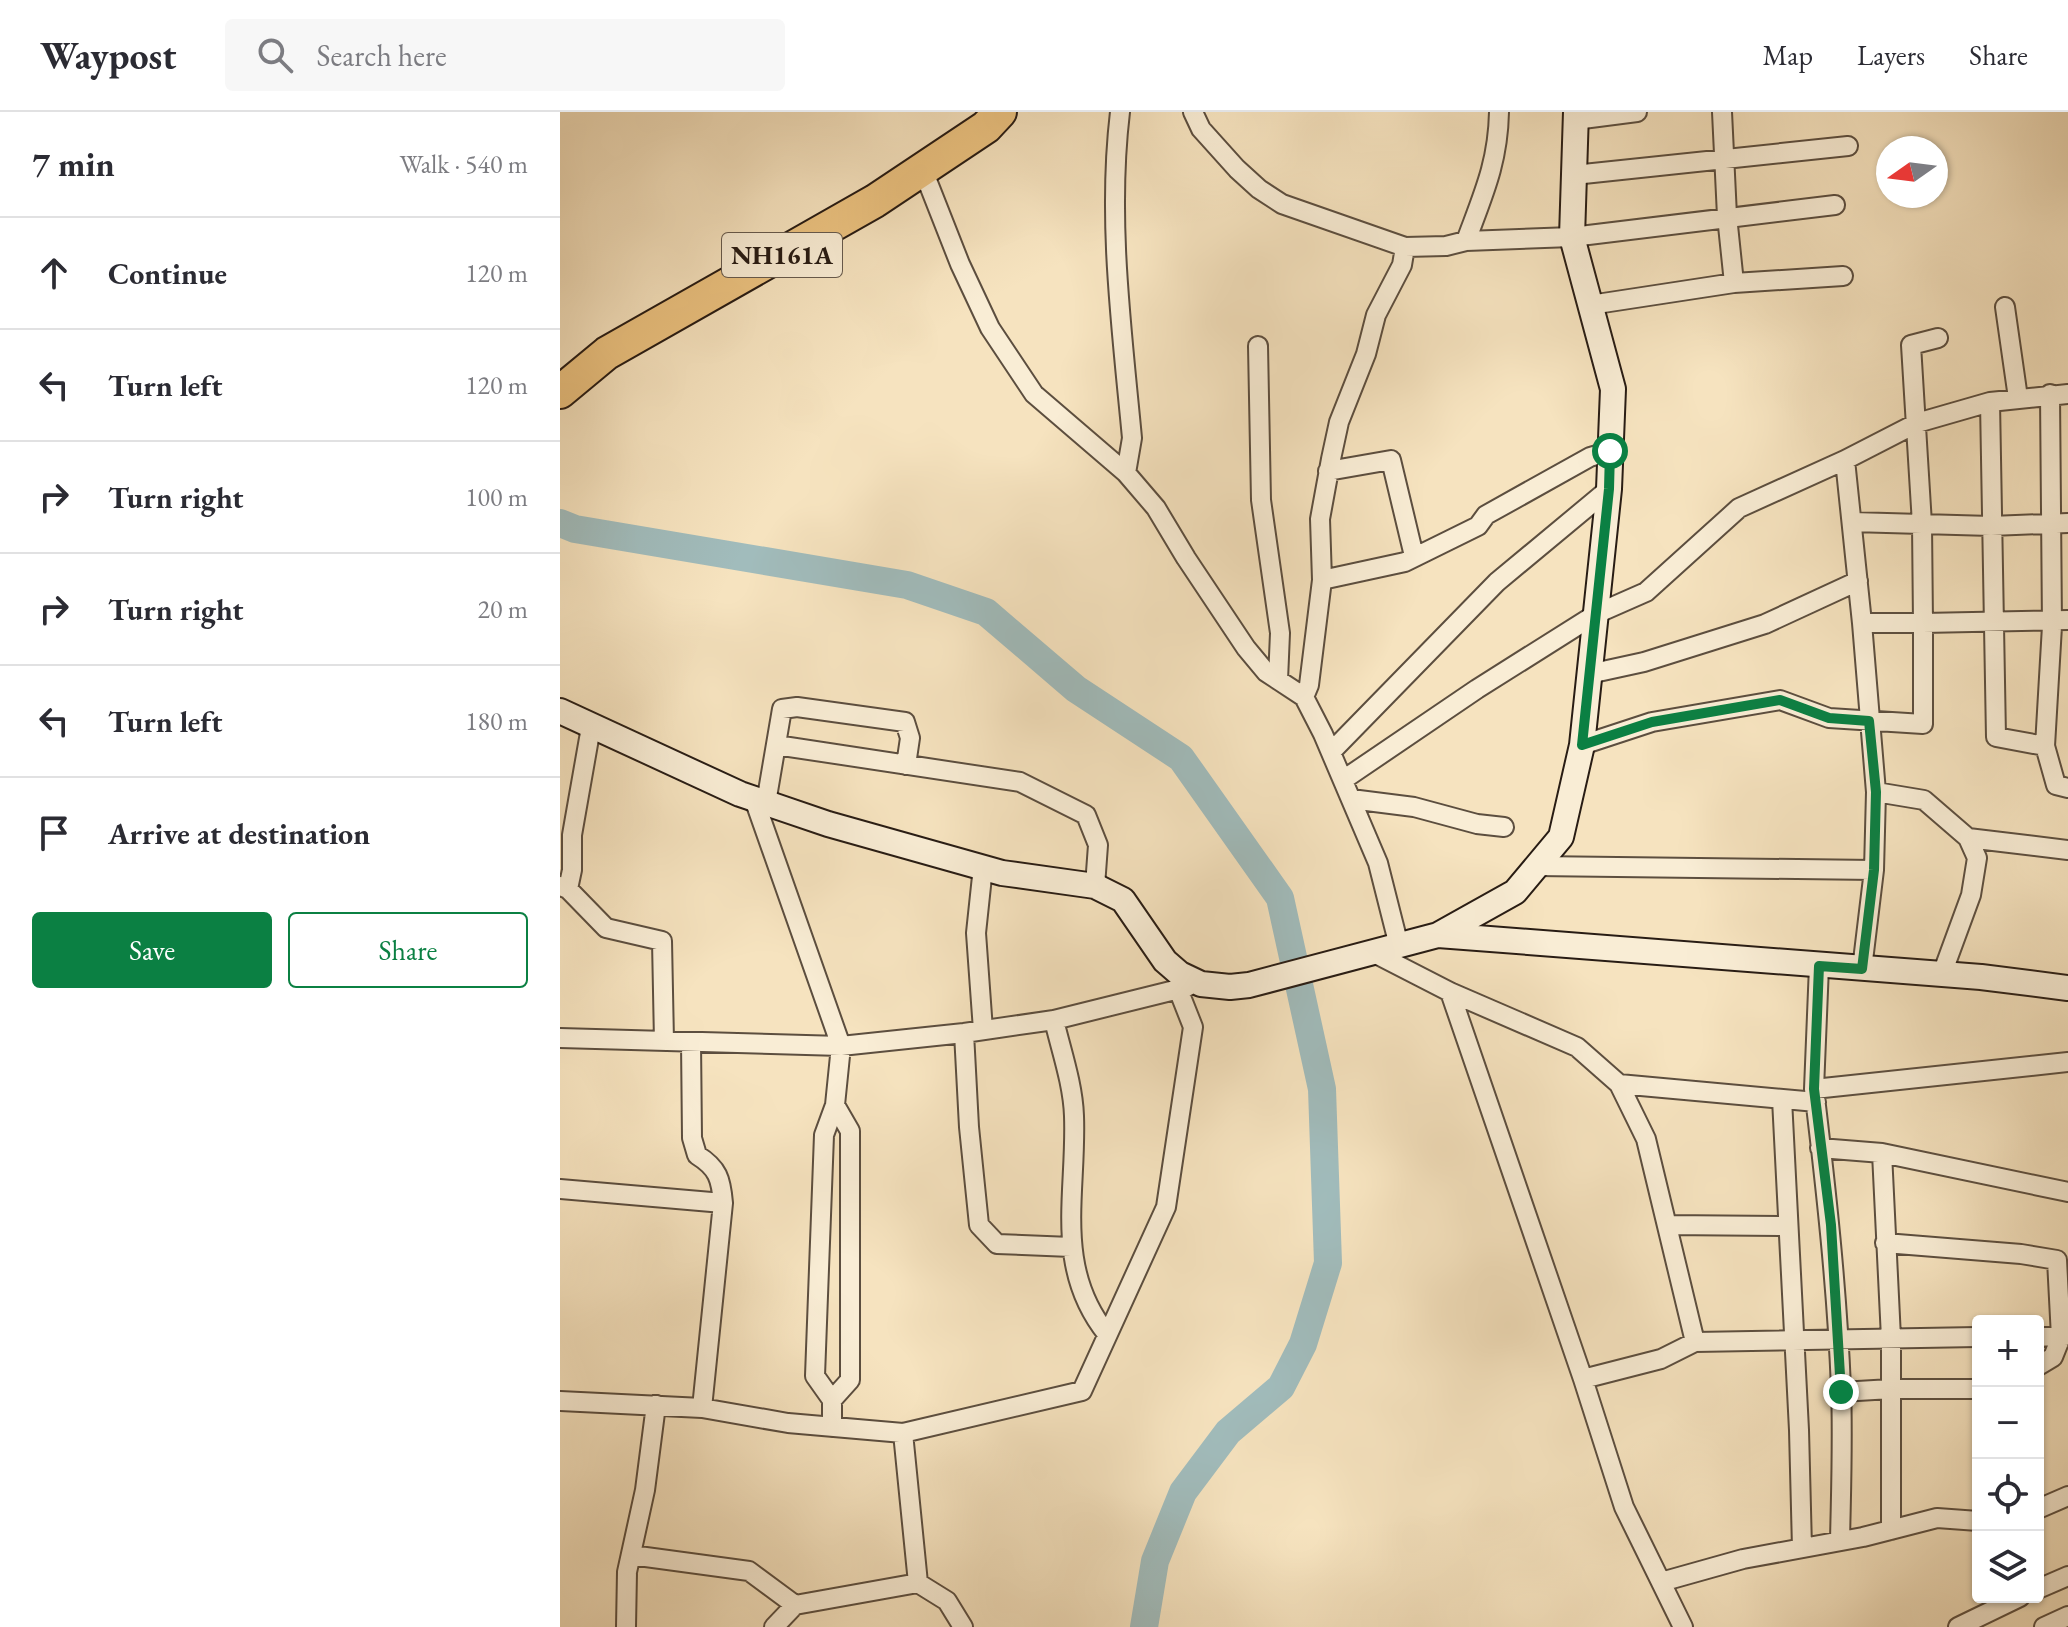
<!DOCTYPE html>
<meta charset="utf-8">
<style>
:root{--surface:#fff;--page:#f7f7f7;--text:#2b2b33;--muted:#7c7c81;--line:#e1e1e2;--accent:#0b8043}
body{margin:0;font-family:"EB Garamond",serif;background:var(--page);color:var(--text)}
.controls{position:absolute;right:24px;bottom:24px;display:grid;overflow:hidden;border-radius:8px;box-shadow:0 2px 6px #0004}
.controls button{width:72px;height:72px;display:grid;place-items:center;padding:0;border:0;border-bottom:2px solid var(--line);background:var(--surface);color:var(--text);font:40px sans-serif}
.compass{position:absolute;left:1316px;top:24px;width:72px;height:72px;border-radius:50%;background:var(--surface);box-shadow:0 2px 6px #0004;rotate:256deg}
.stop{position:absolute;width:24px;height:24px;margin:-18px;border:6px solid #0b8043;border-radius:50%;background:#fff}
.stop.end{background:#0b8043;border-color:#fff;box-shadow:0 2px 8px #0008}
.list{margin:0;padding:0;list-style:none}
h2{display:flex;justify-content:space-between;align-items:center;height:104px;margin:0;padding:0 32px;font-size:34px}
h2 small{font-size:26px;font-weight:400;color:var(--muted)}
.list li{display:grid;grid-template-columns:52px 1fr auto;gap:24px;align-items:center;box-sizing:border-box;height:112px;padding:0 32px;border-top:2px solid var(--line)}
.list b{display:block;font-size:30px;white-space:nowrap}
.list em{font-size:26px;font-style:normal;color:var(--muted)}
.actions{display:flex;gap:16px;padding:24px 32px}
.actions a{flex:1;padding:18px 0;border:2px solid var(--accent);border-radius:8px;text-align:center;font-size:28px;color:var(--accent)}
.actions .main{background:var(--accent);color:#fff}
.icon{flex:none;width:44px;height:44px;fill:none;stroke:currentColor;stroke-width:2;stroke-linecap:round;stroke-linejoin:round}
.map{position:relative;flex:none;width:1508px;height:1515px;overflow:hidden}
header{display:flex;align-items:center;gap:48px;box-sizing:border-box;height:112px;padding:0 40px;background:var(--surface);border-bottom:2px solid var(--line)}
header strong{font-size:38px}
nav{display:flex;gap:44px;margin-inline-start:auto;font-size:28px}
.search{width:560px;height:72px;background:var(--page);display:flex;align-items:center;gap:20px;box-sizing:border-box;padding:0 28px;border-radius:8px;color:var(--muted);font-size:30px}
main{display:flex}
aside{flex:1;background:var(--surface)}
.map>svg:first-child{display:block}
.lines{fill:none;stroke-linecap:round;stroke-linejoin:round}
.river{stroke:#a1bcbc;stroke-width:28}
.street-casing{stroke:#5c4e3f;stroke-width:22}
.secondary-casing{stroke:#281c14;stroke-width:28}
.highway-casing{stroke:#281c14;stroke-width:36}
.street{stroke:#f9edd5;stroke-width:18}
.secondary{stroke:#f9edd5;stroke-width:24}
.highway{stroke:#ebc280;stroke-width:32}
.route{stroke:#0b8043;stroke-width:10}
.labels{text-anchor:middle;stroke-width:6;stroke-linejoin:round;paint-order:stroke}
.shield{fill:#f9edd5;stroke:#675b4e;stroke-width:2}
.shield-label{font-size:26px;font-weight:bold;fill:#281c14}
</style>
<header>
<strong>Waypost</strong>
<div class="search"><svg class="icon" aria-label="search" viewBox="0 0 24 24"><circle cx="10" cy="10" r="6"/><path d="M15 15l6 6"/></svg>Search here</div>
<nav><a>Map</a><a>Layers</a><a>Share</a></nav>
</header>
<main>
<aside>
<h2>7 min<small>Walk · 540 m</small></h2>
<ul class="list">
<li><svg class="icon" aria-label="ahead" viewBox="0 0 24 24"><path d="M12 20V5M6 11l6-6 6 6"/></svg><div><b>Continue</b></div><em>120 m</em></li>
<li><svg class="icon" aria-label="left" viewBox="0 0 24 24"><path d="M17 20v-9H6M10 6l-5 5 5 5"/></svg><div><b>Turn left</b></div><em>120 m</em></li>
<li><svg class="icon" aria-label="right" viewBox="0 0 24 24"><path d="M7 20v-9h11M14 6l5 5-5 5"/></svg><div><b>Turn right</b></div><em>100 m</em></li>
<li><svg class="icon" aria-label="right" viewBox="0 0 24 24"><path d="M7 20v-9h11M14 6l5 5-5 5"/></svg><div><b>Turn right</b></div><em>20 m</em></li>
<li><svg class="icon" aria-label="left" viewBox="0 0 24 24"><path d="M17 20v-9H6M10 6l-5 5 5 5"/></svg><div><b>Turn left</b></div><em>180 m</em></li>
<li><svg class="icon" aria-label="arrive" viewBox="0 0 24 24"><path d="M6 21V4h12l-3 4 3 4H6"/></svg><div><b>Arrive at destination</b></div></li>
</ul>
<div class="actions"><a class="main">Save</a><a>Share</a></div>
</aside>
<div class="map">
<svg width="1508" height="1515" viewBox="0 0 1508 1515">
<rect width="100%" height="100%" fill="#f6e3bf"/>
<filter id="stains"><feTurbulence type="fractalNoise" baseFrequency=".0025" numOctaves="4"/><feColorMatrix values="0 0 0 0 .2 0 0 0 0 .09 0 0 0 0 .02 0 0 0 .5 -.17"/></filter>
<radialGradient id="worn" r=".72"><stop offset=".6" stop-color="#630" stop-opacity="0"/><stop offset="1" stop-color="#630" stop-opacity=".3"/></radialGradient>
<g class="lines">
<!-- river -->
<path class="river" d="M0 411 15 417 347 473 426 500 516 577 621 646 720 786 762 977 768 1151 743 1232 721 1275 668 1320 623 1380 595 1449 584 1515"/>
<!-- street casing -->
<g class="street-casing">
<path id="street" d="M560 0C547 108 562 219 572 326L566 361
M633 0 641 17 677 57 699 77 722 92 845 135 886 134 906 129 1012 125 1275 93
M1162 0 1167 104 1174 171
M1015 8 1077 0
M363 58 400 152 430 216 474 282 566 361 596 396 626 446 686 536 706 560 744 585 763 622 818 751 839 834
M1014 63 1288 34
M906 129C923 83 938 51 939 0
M1030 193 1174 171 1283 164
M1445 195 1458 286
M1378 226 1351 233 1362 412 1363 511 1508 508
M698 234 701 388 720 521 718 568
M1490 282 1492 514 1485 634 1496 673 1508 676
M1430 290 1436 625 1485 634
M1285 348 1357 311 1430 290 1508 282
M768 359 831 348 854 444
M1292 410 1431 414 1508 411
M762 468 845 450 918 414 926 403 1030 345 1050 339
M1029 562 1084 550 1205 512 1298 469
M744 585 749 573 762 468 760 407 771 347 779 310 806 242 816 203 842 153 845 135
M216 633 460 670 526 703 538 733 535 774
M1022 633 1092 610 1220 588 1269 606 1363 612V511H1302
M771 640 937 470 1049 377
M783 668 917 577 1036 502 1086 480 1179 396 1285 348 1302 511 1316 680 1314 758 1302 857
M1316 680 1364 688 1408 726 1417 746 1411 783 1382 862
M194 687 281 934 275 993 264 1023 255 1264 272 1288
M791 687 854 695 917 712 944 715
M206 691 222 597 237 595 345 610 350 626 346 653
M1408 726 1508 738
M976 754 1314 758
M423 755 416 821 423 918
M0 774 8 777 46 816 102 829 104 929
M8 777 12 758V723L31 615
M814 841 890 880 1017 935 1059 972 1086 1027 1135 1230
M1259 854 1254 977 1508 950
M890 880 1023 1267 1064 1395 1123 1515
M494 908C501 938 513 972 514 1004 517 1081 493 1155 547 1222
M404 921 409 1015 419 1113 437 1132 511 1135
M0 926 281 934 404 921 494 908 627 875
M131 930 132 1026 137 1043C158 1056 161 1067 163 1091
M1059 972 1256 990
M1254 977C1266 1077 1277 1176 1281 1276 1283 1327 1281 1378 1280 1429
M1222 987 1239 1318 1242 1436
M1260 1036 1322 1041 1508 1080
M1322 1041 1331 1226V1418
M0 1077 163 1091 142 1296
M1107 1113 1228 1114
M1325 1131 1461 1142 1497 1148 1501 1225 1493 1245 1478 1254
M1478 1225 1508 1223
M1023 1267 1101 1247 1135 1230 1418 1225
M1281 1280 1331 1277H1418
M0 1289 142 1296 228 1311 343 1321 522 1279 606 1095 633 915 618 877
M272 1315V1288L290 1268V1019L275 993
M343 1321 358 1471 387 1489 403 1515
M1478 1397 1508 1384
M71 1443 189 1459 235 1493 358 1471
M1101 1470 1183 1447 1303 1425 1377 1406 1418 1409
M1478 1477 1508 1464
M66 1515 67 1460 85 1378 96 1293
M214 1515 235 1493
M1398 1515 1460 1485
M1484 1515 1508 1504"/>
</g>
<!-- secondary casing -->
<g class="secondary-casing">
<path id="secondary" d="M0 599 180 682 268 712 442 761 535 774 563 788 605 849 620 862 641 872 670 875 689 873 878 823 955 780 1001 725 1022 633 1049 377 1053 277 1012 125 1016 0
M878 823 1421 865 1508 876"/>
</g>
<!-- highway casing -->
<g class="highway-casing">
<path id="highway" d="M0 280 47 241 315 89 426 15 440 0"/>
</g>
<!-- street -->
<use href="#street" class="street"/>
<!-- secondary -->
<use href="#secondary" class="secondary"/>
<!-- highway -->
<use href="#highway" class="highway"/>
</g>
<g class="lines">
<!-- route -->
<path class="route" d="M1050 339 1049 377 1022 633 1092 610 1220 588 1269 606 1309 609 1316 680 1314 758 1302 857 1259 854 1254 977 1271 1113 1281 1280"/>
</g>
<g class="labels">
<!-- shield labels -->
<rect class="shield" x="162" y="121" width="120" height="44" rx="6"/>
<g class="shield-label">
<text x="222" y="152">NH161A</text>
</g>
</g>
<rect width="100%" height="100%" filter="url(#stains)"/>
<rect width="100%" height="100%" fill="url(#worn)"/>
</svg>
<div class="controls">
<button>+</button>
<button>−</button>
<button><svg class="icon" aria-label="locate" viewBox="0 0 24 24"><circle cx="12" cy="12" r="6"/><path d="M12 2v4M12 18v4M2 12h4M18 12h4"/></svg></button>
<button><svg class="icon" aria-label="layers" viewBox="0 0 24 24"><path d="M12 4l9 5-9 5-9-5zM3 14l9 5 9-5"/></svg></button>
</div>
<svg class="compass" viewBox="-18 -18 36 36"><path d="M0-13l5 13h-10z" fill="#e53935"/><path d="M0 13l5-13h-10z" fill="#7c7c81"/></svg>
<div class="stop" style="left:1050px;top:339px"></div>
<div class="stop end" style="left:1281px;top:1280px"></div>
</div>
</main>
